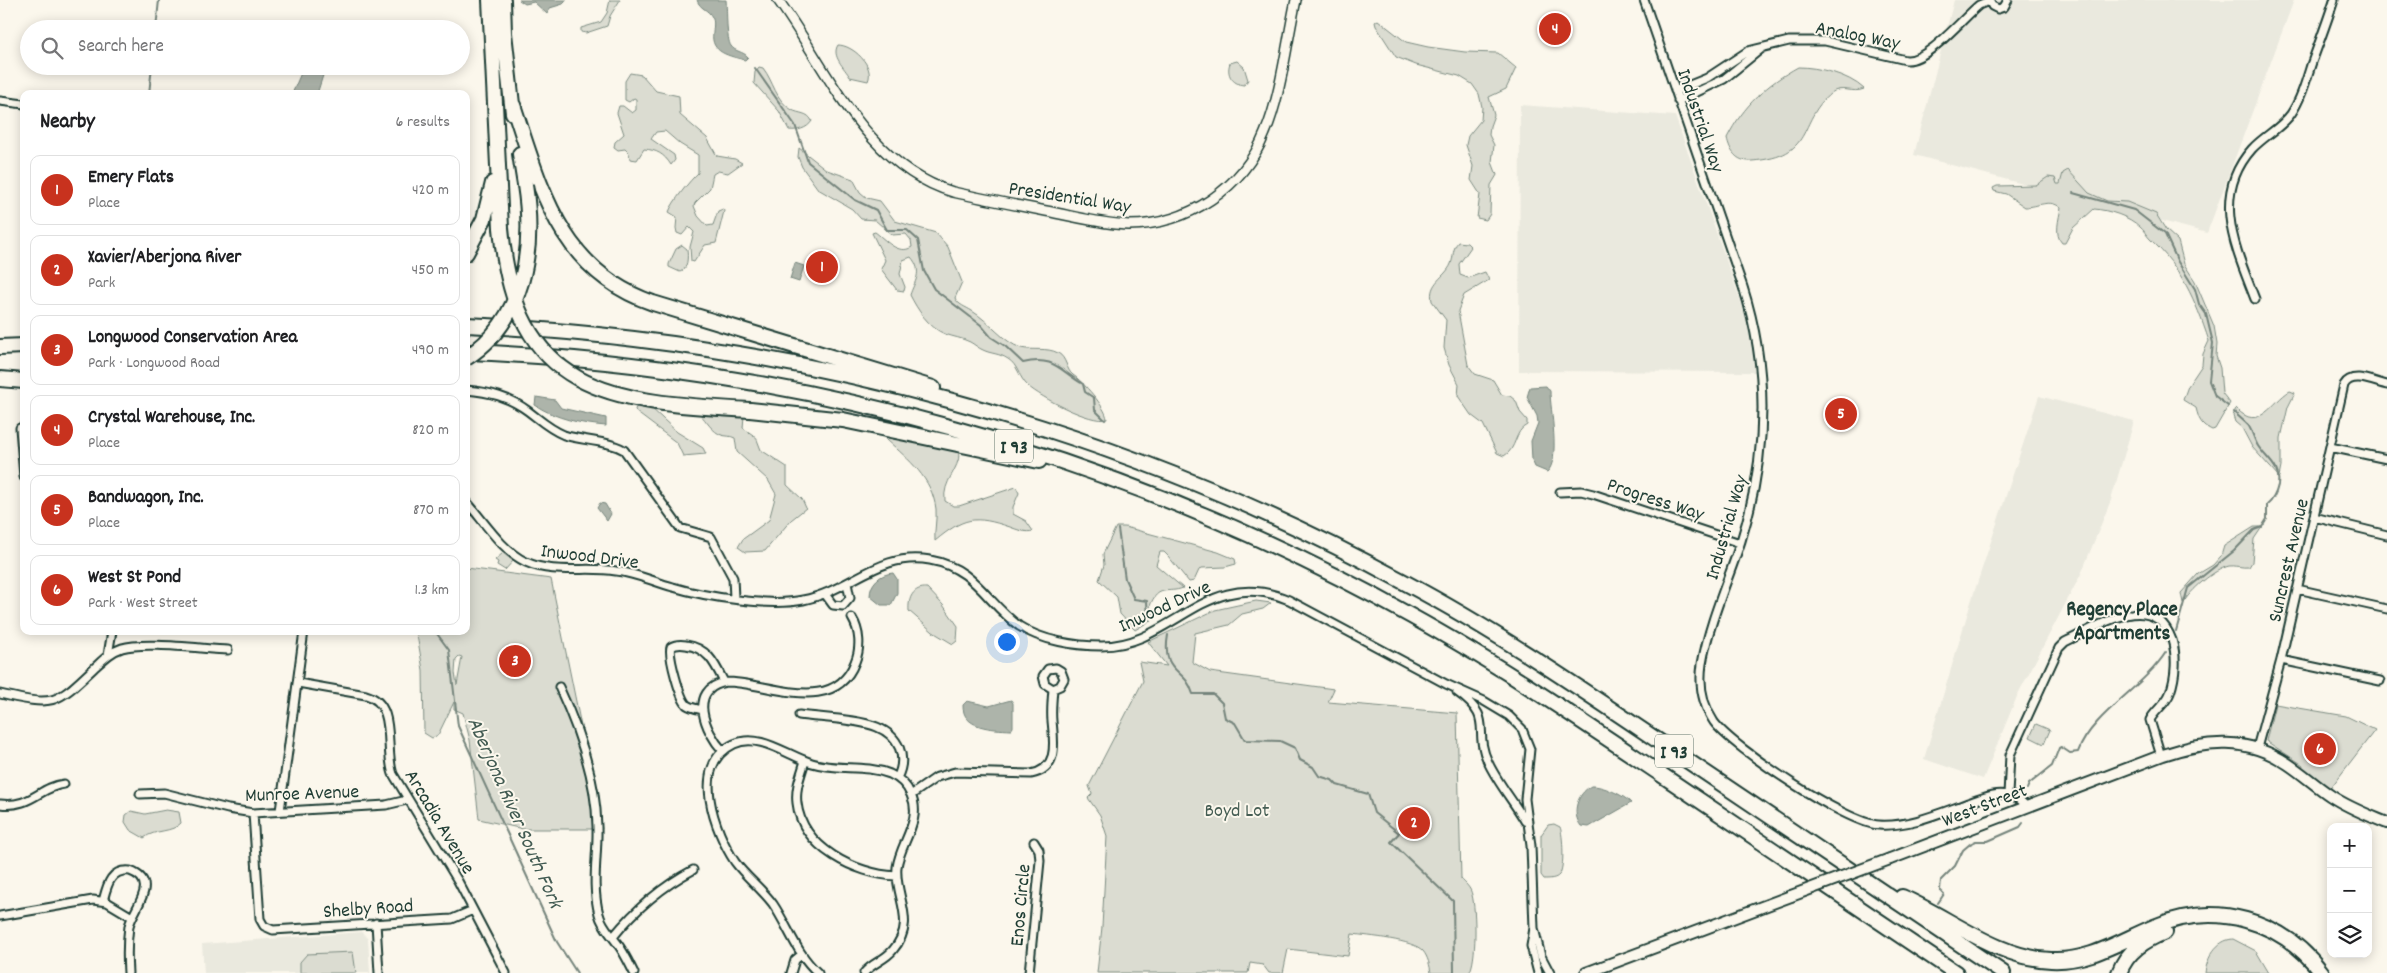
<!DOCTYPE html>
<meta charset="utf-8">
<style>
:root{--surface:#fff;--page:#f2f2f2;--text:#202124;--muted:#757577;--line:#e0e0e0;--accent:#c8321e}
body{margin:0;font-family:Dekko,sans-serif;background:var(--page);color:var(--text)}
.controls{position:absolute;right:15px;bottom:15px;display:grid;overflow:hidden;border-radius:10px;box-shadow:0 2px 12px #0003}
.controls button{width:45px;height:45px;display:grid;place-items:center;padding:0;border:0;border-bottom:1px solid var(--line);background:var(--surface);color:var(--text);font:25px sans-serif}
.you{position:absolute;left:1006px;top:641px;width:18px;height:18px;margin:-12px;border:4px solid #fff;border-radius:50%;background:#1a73e8;box-shadow:0 0 0 8px #1a73e833}
.badge{display:grid;place-items:center;width:32px;height:32px;border-radius:50%;background:var(--accent);color:#fff;font-size:16px;font-weight:700}
.pin{position:absolute;translate:-50% -50%;border:2px solid #fff;box-shadow:0 1px 5px #0006}
.list{margin:0;padding:0;list-style:none}
h2{display:flex;justify-content:space-between;align-items:center;height:65px;margin:0;padding:0 20px;font-size:21px}
h2 small{font-size:16px;font-weight:400;color:var(--muted)}
.list li{display:grid;grid-template-columns:32px 1fr auto;gap:15px;align-items:center;box-sizing:border-box;height:70px;margin:0 10px 10px;padding:0 10px;border:1px solid var(--line);border-radius:10px}
.list b{display:block;font-size:19px;white-space:nowrap}
.list p{margin:0;font-size:16px;white-space:nowrap;color:var(--muted)}
.list em{font-size:16px;font-style:normal;color:var(--muted)}
.icon{flex:none;width:28px;height:28px;fill:none;stroke:currentColor;stroke-width:2;stroke-linecap:round;stroke-linejoin:round}
.map{position:relative;flex:none;width:2387px;height:973px;overflow:hidden}
.search{position:absolute;background:var(--surface);box-shadow:0 2px 12px #0003;left:20px;top:20px;width:450px;height:55px;display:flex;align-items:center;gap:12px;box-sizing:border-box;padding:0 18px;border-radius:28px;color:var(--muted);font-size:19px}
.panel{position:absolute;background:var(--surface);box-shadow:0 2px 12px #0003;left:20px;top:90px;width:450px;height:545px;border-radius:10px}
.map>svg:first-child{display:block}
.built{fill:#eae9de}
.green{fill:#dbdcd1;stroke:#7d8c82;fill-rule:evenodd}
.water{fill:#adb4aa;stroke:#74847b}
.lines{fill:none;stroke-linecap:round;stroke-linejoin:round}
.stream{stroke:#74847b;stroke-width:2}
.minor-casing{stroke:#1f3d34;stroke-width:11}
.tertiary-casing{stroke:#1f3d34;stroke-width:12}
.secondary-casing{stroke:#1f3d34;stroke-width:14}
.motorway-casing{stroke:#1f3d34;stroke-width:18}
.minor{stroke:#fbf7ec;stroke-width:7}
.tertiary{stroke:#fbf7ec;stroke-width:9}
.secondary{stroke:#fbf7ec;stroke-width:10}
.motorway{stroke:#fbf7ec;stroke-width:14}
.secondary-bridge-casing{stroke:#1f3d34;stroke-width:14;stroke-linecap:butt}
.motorway-bridge-casing{stroke:#1f3d34;stroke-width:18;stroke-linecap:butt}
.secondary-bridge{stroke:#fbf7ec;stroke-width:10}
.motorway-bridge{stroke:#fbf7ec;stroke-width:14}
.labels{text-anchor:middle;stroke-width:4;stroke-linejoin:round;paint-order:stroke}
.shield{fill:#fbf7ec;stroke:#61756b;stroke-width:1}
.shield-label{font-size:19px;font-weight:bold;fill:#1f3d34}
.street-label{font-size:20px;fill:#1f3d34;stroke:#fbf7ec}
.park-label{font-size:20px;fill:#455d53;stroke:#fbf7ec}
.neighbourhood-label{font-size:21px;font-weight:bold;fill:#1f3d34;stroke:#fbf7ec}
.water-label{font-size:21px;font-style:italic;fill:#425b52;stroke:#fbf7ec}
</style>
<div class="map">
<svg width="2387" height="973" viewBox="0 0 2387 973">
<rect width="100%" height="100%" fill="#fbf7ec"/>
<filter id="ink" filterUnits="userSpaceOnUse"><feTurbulence type="fractalNoise" baseFrequency=".02" numOctaves="2"/><feDisplacementMap in="SourceGraphic" scale="10" xChannelSelector="R" yChannelSelector="G"/><feConvolveMatrix kernelMatrix="1 2 1 2 8 2 1 2 1" color-interpolation-filters="sRGB"/></filter>
<g filter="url(#ink)">
<!-- built -->
<path class="built" d="M1954 0H2294L2207 233 1914 155Z
M1520 105 1675 116 1750 327 1755 372 1519 371Z
M2039 396 2134 421 2111 500 2081 574 2018 694 1983 779 1924 759 1971 602Z
M362 932 368 938 370 973H204L202 944Z"/>
<!-- green -->
<path class="green" d="M610 0H620L610 16 607 26 586 33 581 32V28L601 22 607 13Z
M1378 20 1406 42 1428 47 1465 52 1498 53 1516 68 1506 89 1489 97 1494 115 1490 126 1489 135 1494 145 1492 162 1497 175 1491 185 1490 214 1486 220 1477 218 1480 194 1471 180 1473 166 1466 145 1468 136 1481 120 1482 107 1479 94 1472 84 1459 76 1416 65 1396 57 1376 26 1375 22Z
M838 45C853 45 875 66 868 81L850 77C844 67 831 56 838 45Z
M1237 61 1244 67 1248 80 1244 85C1232 84 1226 74 1230 63Z
M759 67 763 68C774 82 775 100 792 110 799 114 808 112 812 121 807 129 797 131 789 130L779 111 754 83 755 72Z
M1798 67C1818 67 1848 74 1864 89 1853 94 1841 85 1831 93 1796 123 1816 156 1752 161 1736 162 1730 151 1727 138 1743 106 1767 84 1798 67Z
M630 73 642 75 656 91 679 96 680 115 707 138 717 156 735 159 742 163 728 173 718 171 713 174 710 188 695 203 694 206 698 216 707 226 713 225 718 211 723 209 724 211 716 243 705 245 694 262 691 261 690 247 694 232 689 227 682 235 677 233 676 228 677 217 669 212C672 203 690 180 698 173V155L680 144 665 131 656 132 651 139 674 155 675 160 671 165C664 154 657 150 644 149L637 160 630 159 629 153 625 149 618 150 614 147 615 142 624 134 617 113 619 106H623L632 113 636 110V99L634 98 629 102 625 100V81Z
M799 148 827 170 853 179 860 192 867 198 880 201 895 221 936 233 948 247 962 282 955 298C958 305 966 307 972 311 989 321 1003 342 1021 348 1033 351 1047 347 1058 353 1067 358 1066 370 1073 375 1082 381 1106 407 1107 419 1091 424 1040 397 1028 386 1019 378 1018 365 1008 359 999 353 991 354 983 350 978 348 974 344 970 342 962 338 953 337 945 334 929 328 917 309 910 295 914 282 924 272 911 257L903 260 900 274 905 287 904 291 897 290 881 269 885 260 872 233 875 232C885 239 898 256 912 247L911 240 906 234 892 235 875 220 861 219 852 209 818 189 802 167 798 157Z
M2068 170 2089 193 2107 201 2127 202 2156 214 2166 230 2178 241 2184 264 2195 281 2214 326 2217 344 2216 356 2220 368 2222 393 2230 403 2215 429 2212 430C2201 425 2199 420 2196 408L2183 400 2188 386 2202 365 2203 354 2209 341C2195 299 2182 269 2150 239 2146 235 2144 230 2140 227 2129 216 2108 210 2094 209L2073 228 2065 243H2062C2054 235 2059 218 2061 208 2050 198 2038 207 2025 207L2006 194 1994 191 1993 188 1997 186 2036 185 2048 177 2055 178 2057 184H2060L2063 173Z
M1458 242 1467 243 1471 247 1459 264 1460 275 1468 278 1485 272 1489 280 1464 295 1458 311 1468 365 1475 374 1493 380 1502 395 1510 396 1516 401 1520 412 1527 420V425C1514 431 1517 449 1504 456L1497 453 1483 424 1471 415 1458 396 1459 384 1449 365 1444 348 1446 320 1432 301C1428 282 1445 278 1451 264 1454 256 1452 249 1458 242Z
M682 245 687 249C688 257 688 269 680 272L669 267V264L676 249Z
M2290 391 2295 393 2288 407 2281 438V467L2279 477 2252 447 2242 428 2235 422 2233 416 2236 408C2259 434 2273 400 2290 391Z
M638 405 649 406 677 432 703 448 706 454 683 456 677 443 636 412 635 409Z
M696 410 744 416 743 428 756 437 761 450 787 467V485L802 499 806 508 791 520 765 551 745 552 738 547 743 539 769 520 776 494 768 480 737 452 735 438C730 435 724 437 719 434 709 428 705 418 696 410Z
M887 435 939 446 959 453C960 469 942 481 945 501L953 506H959L1016 487 1019 493 1013 507V514L1026 521 1033 531C1026 533 1018 530 1010 527 974 515 964 517 935 541 934 530 937 520 936 509 932 478 909 460 887 440L885 436Z
M1116 527H1125L1218 552 1235 559 1236 564 1225 567 1202 568 1199 570 1194 581 1189 582 1168 556 1164 552H1160L1156 565 1183 588C1168 594 1158 584 1150 606L1155 618 1135 630 1120 614 1117 597 1099 580 1104 565 1103 554Z
M2254 527H2262L2254 539 2252 562 2249 567C2242 568 2235 565 2229 566 2213 570 2191 590 2183 603L2181 593 2198 574 2213 565 2221 556 2224 546Z
M503 553 513 561 505 570 497 565 498 562 495 560Z
M466 568 551 579 602 829H523L479 819 470 740 463 713 454 709V702L438 735 432 738 424 733 423 670 417 635 414 631H466V608L469 611 466 605ZM459 656 462 657 457 685 455 673 456 659Z
M927 588 943 605 958 626 957 641 953 644 933 632 909 611C908 598 913 587 927 588Z
M1256 601 1271 603 1263 609 1242 614 1229 625 1195 633 1192 662 1210 672 1334 689 1328 702 1457 713 1461 879C1465 883 1471 888 1472 895 1476 909 1477 962 1469 973H1431C1430 966 1428 957 1423 951 1414 940 1368 936 1352 934L1348 956 1288 949 1283 973H1269L1263 965 1250 963 1248 973H1097L1102 927 1107 836 1100 815 1088 798 1092 794 1089 786 1143 681 1139 662 1167 666 1148 642 1215 610Z
M2275 704 2346 716 2375 730 2329 790 2302 768 2303 765 2266 741Z
M2036 724 2050 730 2044 744 2030 737Z
M166 810 179 812 181 823C172 833 155 829 144 838L130 830 125 822 126 815 131 811 145 814Z
M1554 824 1560 827C1563 834 1565 869 1559 875 1556 879 1549 879 1544 879L1541 875V835L1548 825Z
M2233 939 2256 951 2269 973H2205C2207 958 2216 940 2233 939Z
M353 952 356 973H300V962L307 954Z"/>
<!-- water -->
<path class="water" d="M519 0H567L563 4 550 8 547 14 534 2 525 4Z
M697 0H726C727 10 726 39 731 46 735 52 743 51 748 57L745 60C730 56 710 53 713 33 713 28 715 22 712 17 708 9 700 9 697 0Z
M304 66H326L317 94H292Z
M795 263 804 266 799 282 790 279Z
M1546 386 1550 391C1550 409 1561 460 1547 472L1535 467 1532 460 1531 441 1538 423 1537 416 1527 397 1530 387Z
M536 397 555 400 561 408 606 418V426C582 424 556 419 535 405Z
M600 503 605 504 611 514 607 521 597 508Z
M893 573 897 579V593L891 605H881L870 596C870 583 880 574 893 573Z
M1011 700 1013 703V727L1011 730C993 729 962 729 963 705L967 701 989 706Z
M1591 786C1601 785 1624 795 1631 803L1589 827 1581 826C1571 813 1577 794 1591 786Z"/>
<g class="lines">
<!-- stream -->
<path class="stream" d="M156 29 159 0
M755 68 795 125 808 162 855 200 876 210 887 230H907L918 240 924 271 934 289 981 325 991 337 1005 346 1023 363C1054 355 1060 371 1083 384L1085 392 1094 398 1095 410 1105 420
M149 94 152 66
M2073 193 2134 210 2165 234 2178 262 2195 289 2199 304 2206 314 2213 343 2209 381 2215 396 2228 406
M1118 529 1125 579 1134 599 1147 601 1148 619 1151 621
M435 631 449 650 458 726 557 942 577 973
M2176 631 2188 588 2234 551 2254 530 2262 527 2267 519V505C2273 500 2276 494 2278 485 2281 466 2267 460 2258 446 2254 440 2252 430 2248 425 2243 420 2239 417 2234 412
M1168 635C1161 675 1185 666 1193 694H1213L1222 703 1225 718 1235 723 1245 740 1280 741 1295 748 1300 760 1313 767 1319 776 1332 780 1337 785 1368 794 1374 813 1399 833 1391 842 1453 901 1454 973
M2027 789 2029 784 2052 766 2059 748 2061 747 2070 753 2078 752C2092 714 2143 688 2166 652
M1938 903 1944 894 1940 890 1941 880 1955 866 1963 850 1970 844 1976 841H1988L2020 827 2023 823"/>
<!-- minor casing -->
<g class="minor-casing">
<path id="minor" d="M1644 0 1743 287C1770 371 1767 457 1741 541 1728 581 1709 622 1702 664 1699 684 1702 704 1714 722 1733 748 1847 824 1879 825 1910 827 1942 812 1971 802 1983 798 1995 792 2008 795 2016 796 2021 801 2027 807
M1989 0 1992 6 1998 9 2004 7 2008 0
M1675 91 1707 78 1748 51 1789 41H1825L1906 60C1927 62 1963 18 1979 5L1989 1
M0 101 24 104
M1678 101 1724 79 1761 49
M2255 299C2236 249 2210 196 2252 149 2264 136 2281 128 2291 114 2301 99 2306 81 2311 65 2319 43 2327 22 2334 0
M466 390C490 392 509 397 528 411 540 420 549 429 564 435 583 441 606 440 624 450L680 528 711 537 733 578 734 598
M20 428 24 477
M2330 447 2387 459
M1560 492 1581 491 1593 494 1740 543
M466 501C484 521 501 550 526 562 554 575 587 566 616 571 636 573 654 582 673 587 706 597 770 607 803 600 850 591 879 551 930 560 975 568 986 602 1019 626 1042 641 1076 646 1102 646 1173 646 1207 565 1289 600L1446 684 1484 701 1509 716 1522 729 1530 749 1525 799 1531 846 1534 928 1531 946 1538 973
M2314 517 2387 535
M2297 589 2387 609
M825 594 833 605 843 606 850 598 847 583
M108 655 112 631
M2281 660 2380 681
M298 683 366 695C398 704 384 749 393 774L458 881 506 973
M559 687C579 730 596 778 597 826 598 856 591 884 599 914 602 926 610 933 617 943 624 952 629 963 634 973
M1457 692C1496 720 1472 728 1488 762 1497 782 1514 802 1525 821
M0 694C54 706 54 706 94 668 103 660 110 652 122 648 144 641 203 649 228 650
M703 710C698 709 691 708 687 705 680 699 668 655 671 647 676 644 680 644 686 645 708 648 715 664 724 682
M799 715C820 718 858 719 877 727 899 736 908 757 897 778
M2257 748 2281 660 2344 385C2352 371 2374 382 2387 385
M723 751C705 732 687 689 726 682 768 682 834 717 855 662 861 648 860 631 852 618
M805 761C801 775 795 788 797 803 802 848 856 874 896 876
M140 794 164 793 228 809 253 813 386 805 407 800
M911 795 937 777 955 772 1031 774C1059 769 1054 742 1052 721 1051 711 1052 700 1053 689L1060 686 1064 679 1061 671 1056 668 1048 669 1043 676 1045 684 1053 689
M2008 795 2010 755 2059 648 2065 642C2098 627 2153 587 2172 640 2177 656 2176 676 2170 693 2166 704 2155 710 2150 720L2161 756
M0 804C31 808 39 787 64 784
M280 811 304 631
M253 813 260 919 264 926 273 930 452 919 473 910
M103 901C107 886 110 869 130 871 161 882 133 908 129 926 127 941 127 958 128 973
M0 916 93 900 107 902 132 917
M376 923 379 973
M1534 928 1541 956 1550 973
M613 937C635 910 661 887 693 870
M791 973 795 960 801 955
M818 973C796 953 789 928 773 904 762 889 746 877 735 862 715 832 689 765 734 744 759 732 788 756 812 763 838 771 864 764 890 774 899 778 907 785 911 795 923 820 900 843 897 867 894 897 918 921 893 950 885 960 872 963 864 973
M1029 973 1040 861 1039 850 1034 842"/>
</g>
<!-- tertiary casing -->
<g class="tertiary-casing">
<path id="tertiary" d="M778 0C828 69 865 166 953 192 984 199 1015 205 1046 211 1073 216 1101 224 1129 225 1188 225 1243 188 1265 133 1281 96 1287 41 1296 0"/>
</g>
<!-- secondary casing -->
<g class="secondary-casing">
<path id="secondary" d="M1890 859 2163 755C2207 740 2248 737 2288 764 2303 774 2316 786 2331 796 2349 808 2368 815 2387 823
M1586 973 1791 896"/>
</g>
<!-- motorway casing -->
<g class="motorway-casing">
<path id="motorway" d="M490 0 501 228
M503 0 504 33 513 113
M513 105C541 189 560 271 653 303L933 388
M520 154 525 185
M466 253 484 219 493 183
M466 325C794 340 1115 425 1404 582 1502 634 1593 697 1685 759 1791 830 1897 902 2003 973
M0 347 24 346
M467 352C797 365 1123 455 1411 616 1498 664 1580 720 1662 775 1760 841 1858 907 1956 973
M0 379 24 381
M750 410 843 420 1039 461
M1902 897C1950 918 1997 958 2051 960 2089 962 2120 941 2154 927 2215 901 2282 919 2322 973
M2119 973C2127 951 2145 940 2165 932"/>
</g>
<!-- minor -->
<use href="#minor" class="minor"/>
<!-- tertiary -->
<use href="#tertiary" class="tertiary"/>
<!-- secondary -->
<use href="#secondary" class="secondary"/>
<!-- motorway -->
<use href="#motorway" class="motorway"/>
<!-- secondary-bridge casing -->
<g class="secondary-bridge-casing">
<path id="secondary-bridge" d="M1791 896 1890 859"/>
</g>
<!-- motorway-bridge casing -->
<g class="motorway-bridge-casing">
<path id="motorway-bridge" d="M501 228C515 394 609 402 750 410
M466 358C525 320 535 249 525 185"/>
</g>
<!-- secondary-bridge -->
<use href="#secondary-bridge" class="secondary-bridge"/>
<!-- motorway-bridge -->
<use href="#motorway-bridge" class="motorway-bridge"/>
</g>
</g>
<g class="labels">
<!-- shield labels -->
<g class="shield">
<rect x="995" y="429.5" width="38" height="33" rx="4"/>
<rect x="1655" y="734.5" width="38" height="33" rx="4"/>
</g>
<g class="shield-label">
<text x="1014" y="453">I 93</text>
<text x="1674" y="758">I 93</text>
</g>
<!-- street labels -->
<g class="street-label">
<text transform="translate(1858 34) rotate(11)" y="7">Analog Way</text>
<text transform="translate(1702 120) rotate(71)" y="7">Industrial Way</text>
<text transform="translate(1070 196) rotate(9)" y="7">Presidential Way</text>
<text transform="translate(1656 498) rotate(18)" y="7">Progress Way</text>
<text transform="translate(1725 527) rotate(-74)" y="7">Industrial Way</text>
<text transform="translate(590 555) rotate(7)" y="7">Inwood Drive</text>
<text transform="translate(2287 560) rotate(-77)" y="7">Suncrest Avenue</text>
<text transform="translate(1164 605) rotate(-25)" y="7">Inwood Drive</text>
<text transform="translate(302 792) rotate(-2)" y="7">Munroe Avenue</text>
<text transform="translate(1984 804) rotate(-21)" y="7">West Street</text>
<text transform="translate(441 821) rotate(59)" y="7">Arcadia Avenue</text>
<text transform="translate(1019 905) rotate(-85)" y="7">Enos Circle</text>
<text transform="translate(368 907) rotate(-4)" y="7">Shelby Road</text>
</g>
<!-- park labels -->
<g class="park-label">
<text x="1237" y="816">Boyd Lot</text>
</g>
<!-- neighbourhood labels -->
<g class="neighbourhood-label">
<text x="2122" y="615">Regency Place<tspan x="2122" dy="24">Apartments</tspan></text>
</g>
<!-- water labels -->
<g class="water-label">
<text transform="translate(516 812) rotate(66)" y="7">Aberjona River South Fork</text>
</g>
</g>
</svg>
<div class="controls">
<button>+</button>
<button>−</button>
<button><svg class="icon" aria-label="layers" viewBox="0 0 24 24"><path d="M12 4l9 5-9 5-9-5zM3 14l9 5 9-5"/></svg></button>
</div>
<div class="you"></div>
<div class="pin badge" style="left:822px;top:267px">1</div>
<div class="pin badge" style="left:1414px;top:823px">2</div>
<div class="pin badge" style="left:515px;top:661px">3</div>
<div class="pin badge" style="left:1555px;top:29px">4</div>
<div class="pin badge" style="left:1841px;top:414px">5</div>
<div class="pin badge" style="left:2320px;top:749px">6</div>
<div class="search"><svg class="icon" aria-label="search" viewBox="0 0 24 24"><circle cx="10" cy="10" r="6"/><path d="M15 15l6 6"/></svg>Search here</div>
<section class="panel">
<h2>Nearby<small>6 results</small></h2>
<ul class="list">
<li><span class="badge">1</span><div><b>Emery Flats</b><p>Place</p></div><em>420 m</em></li>
<li><span class="badge">2</span><div><b>Xavier/Aberjona River</b><p>Park</p></div><em>450 m</em></li>
<li><span class="badge">3</span><div><b>Longwood Conservation Area</b><p>Park · Longwood Road</p></div><em>490 m</em></li>
<li><span class="badge">4</span><div><b>Crystal Warehouse, Inc.</b><p>Place</p></div><em>820 m</em></li>
<li><span class="badge">5</span><div><b>Bandwagon, Inc.</b><p>Place</p></div><em>870 m</em></li>
<li><span class="badge">6</span><div><b>West St Pond</b><p>Park · West Street</p></div><em>1.3 km</em></li>
</ul>
</section>
</div>
